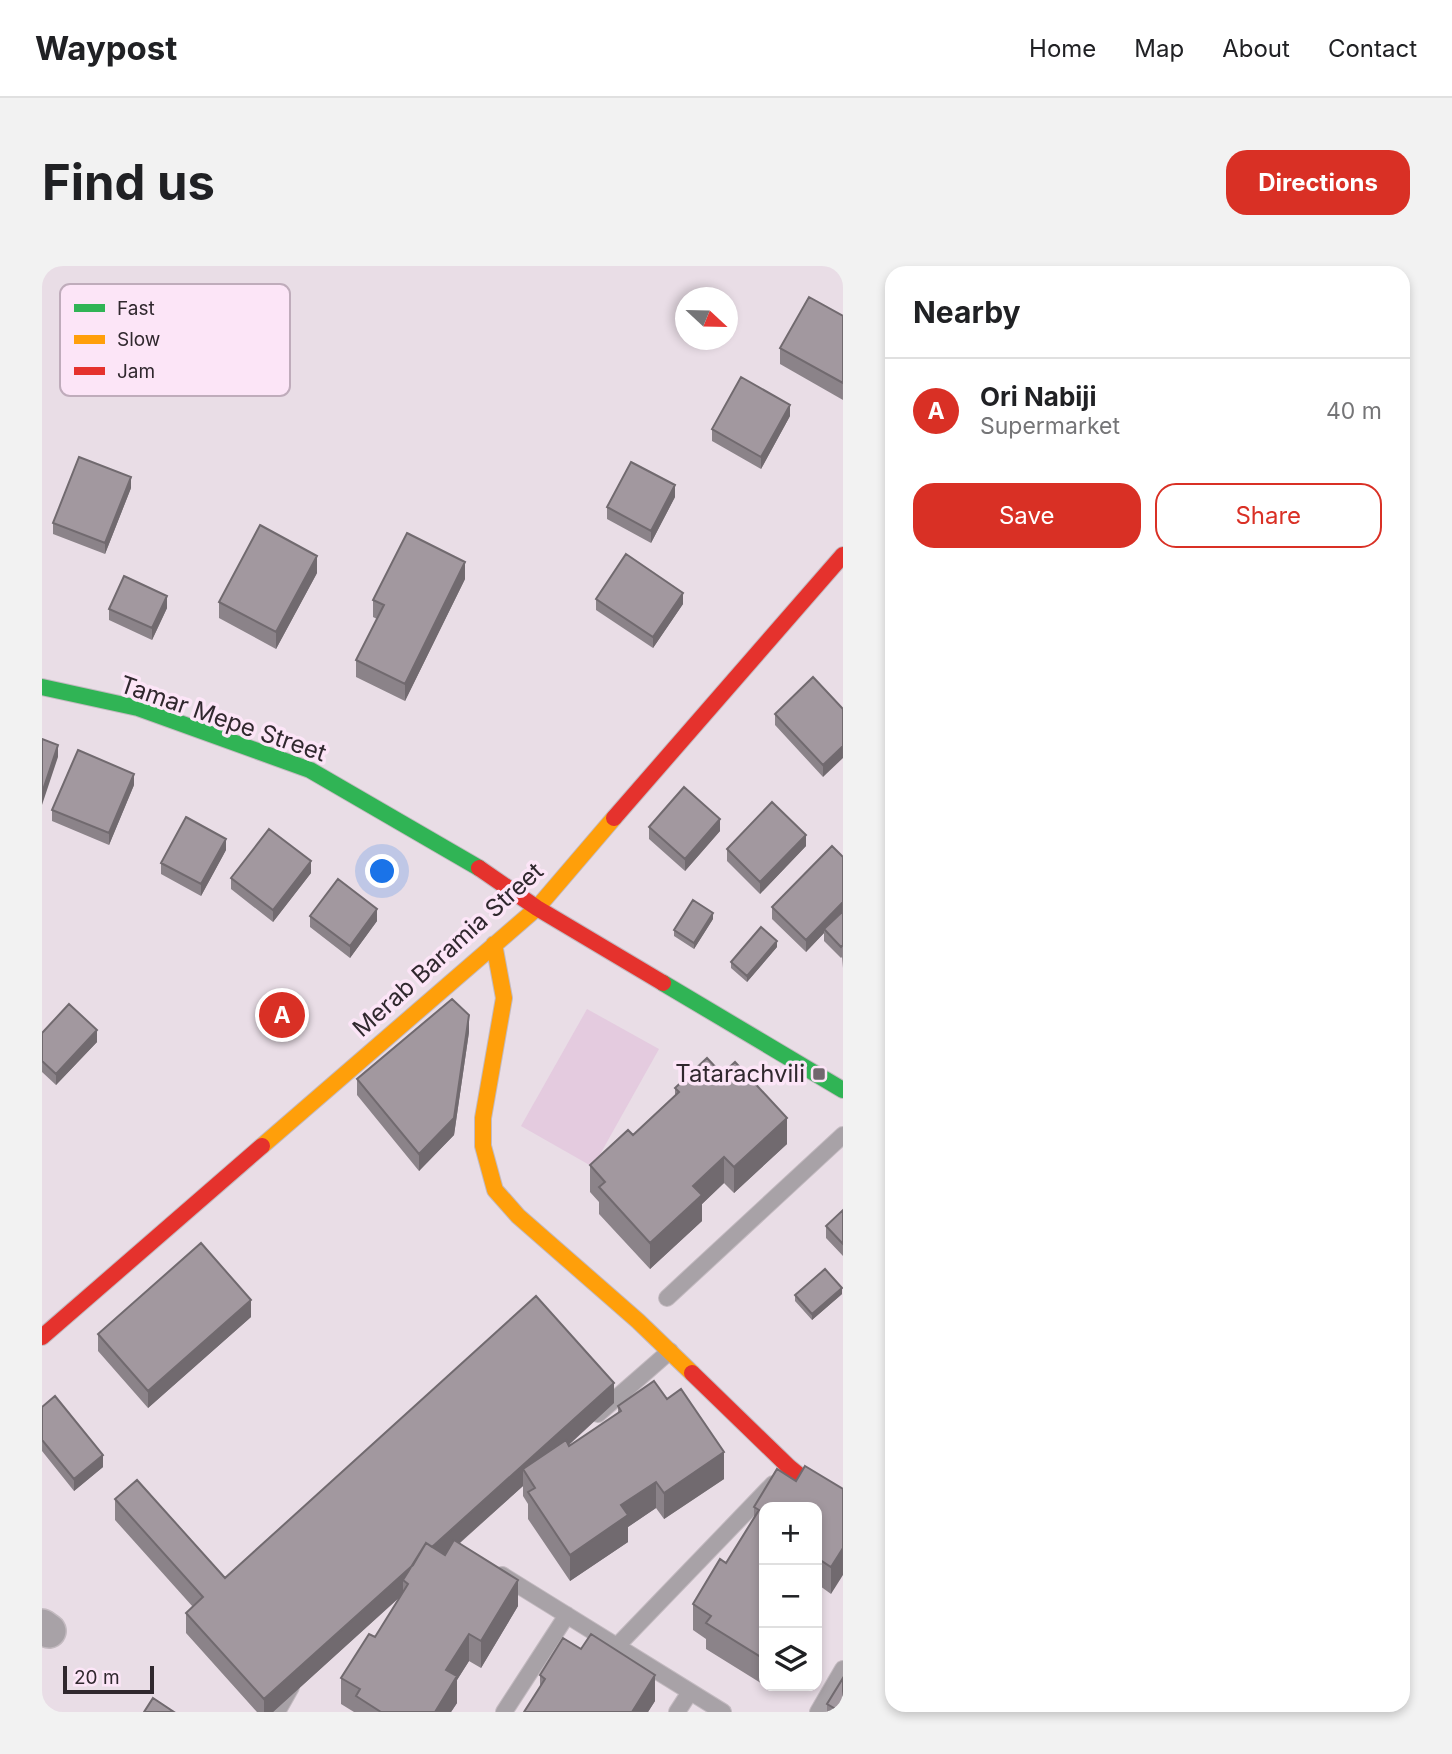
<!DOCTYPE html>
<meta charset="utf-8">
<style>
:root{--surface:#fff;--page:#f2f2f2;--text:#202124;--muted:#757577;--line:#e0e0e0;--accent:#d93025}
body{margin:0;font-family:Inter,sans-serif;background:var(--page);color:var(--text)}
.controls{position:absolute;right:21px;bottom:21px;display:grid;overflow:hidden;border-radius:14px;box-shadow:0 4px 10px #0003}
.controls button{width:63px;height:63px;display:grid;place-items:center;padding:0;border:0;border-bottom:2px solid var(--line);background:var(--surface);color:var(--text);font:35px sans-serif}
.compass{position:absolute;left:633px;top:21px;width:63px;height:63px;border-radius:50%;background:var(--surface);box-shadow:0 4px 10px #0003;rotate:112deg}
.scale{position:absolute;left:21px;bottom:18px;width:91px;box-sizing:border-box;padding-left:7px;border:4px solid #30282e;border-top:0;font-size:19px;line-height:24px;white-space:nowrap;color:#30282e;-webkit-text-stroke:5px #fce5f7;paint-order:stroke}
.you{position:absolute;left:341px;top:606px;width:24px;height:24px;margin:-18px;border:5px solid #fff;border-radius:50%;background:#1a73e8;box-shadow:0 0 0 10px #1a73e833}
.badge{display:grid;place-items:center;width:46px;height:46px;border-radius:50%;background:var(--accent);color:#fff;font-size:23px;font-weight:700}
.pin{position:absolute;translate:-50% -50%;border:4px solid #fff;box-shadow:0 2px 7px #0006}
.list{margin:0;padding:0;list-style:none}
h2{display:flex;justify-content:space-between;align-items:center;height:91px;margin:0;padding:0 28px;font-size:30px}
h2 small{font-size:23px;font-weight:400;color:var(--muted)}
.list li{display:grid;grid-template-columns:46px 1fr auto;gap:21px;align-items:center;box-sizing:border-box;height:105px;padding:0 28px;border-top:2px solid var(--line)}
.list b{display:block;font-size:26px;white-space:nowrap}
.list p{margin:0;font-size:23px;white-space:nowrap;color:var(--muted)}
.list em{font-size:23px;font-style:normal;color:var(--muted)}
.actions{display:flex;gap:14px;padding:21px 28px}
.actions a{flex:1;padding:16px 0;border:2px solid var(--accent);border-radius:21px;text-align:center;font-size:24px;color:var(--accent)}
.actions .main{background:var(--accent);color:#fff}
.icon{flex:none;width:38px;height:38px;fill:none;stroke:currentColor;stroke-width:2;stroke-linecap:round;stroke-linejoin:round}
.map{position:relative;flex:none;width:801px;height:1446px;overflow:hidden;border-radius:21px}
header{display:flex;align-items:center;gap:42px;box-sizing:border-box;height:98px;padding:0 35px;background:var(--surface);border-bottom:2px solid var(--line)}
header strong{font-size:33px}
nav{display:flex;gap:38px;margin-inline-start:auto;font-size:24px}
.intro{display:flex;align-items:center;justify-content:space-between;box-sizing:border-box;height:168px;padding:0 42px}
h1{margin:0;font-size:49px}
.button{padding:18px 32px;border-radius:21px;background:var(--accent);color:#fff;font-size:24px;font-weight:700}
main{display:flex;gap:42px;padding:0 42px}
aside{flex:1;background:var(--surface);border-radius:21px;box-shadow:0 4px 10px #0003}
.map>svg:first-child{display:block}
.pitch{fill:#e4cbdf}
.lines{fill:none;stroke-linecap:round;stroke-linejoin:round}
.lane-casing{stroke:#c3bac0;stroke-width:18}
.street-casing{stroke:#c3bac0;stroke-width:36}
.fast-casing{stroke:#c3bac0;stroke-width:18}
.slow-casing{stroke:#c3bac0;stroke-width:18}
.jam-casing{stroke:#c3bac0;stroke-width:18}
.lane{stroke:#a8a2a7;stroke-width:16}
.street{stroke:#a8a2a7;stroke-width:33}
.fast{stroke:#30b455;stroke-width:16}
.slow{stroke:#ff9f0a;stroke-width:16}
.jam{stroke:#e5322d;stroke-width:16}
.wall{fill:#8b8389}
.shaded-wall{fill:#716a6f}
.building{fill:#a2989f;stroke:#716a6f;stroke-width:2}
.poi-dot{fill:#71676e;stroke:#fce5f7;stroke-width:2.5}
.labels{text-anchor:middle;stroke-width:7;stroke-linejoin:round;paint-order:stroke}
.street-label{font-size:24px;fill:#30282e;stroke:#fce5f7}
.poi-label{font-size:24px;fill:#30282e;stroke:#fce5f7;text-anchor:end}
.key{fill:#fce5f7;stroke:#bfacbb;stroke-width:2}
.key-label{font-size:19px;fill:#30282e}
</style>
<header>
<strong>Waypost</strong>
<nav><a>Home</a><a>Map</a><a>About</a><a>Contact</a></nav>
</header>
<div class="intro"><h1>Find us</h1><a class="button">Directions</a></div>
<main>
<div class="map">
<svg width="801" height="1446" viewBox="0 0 801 1446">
<rect width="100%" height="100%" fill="#e9dde6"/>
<!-- pitch -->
<path class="pitch" d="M545 743 617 783 551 901 479 860Z"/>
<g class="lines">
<!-- lane casing -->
<g class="lane-casing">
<path id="lane" d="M625 1032 801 869
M556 1148 628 1085
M460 1309 681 1446
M575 1380 731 1218
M235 1446 249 1421
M462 1446 525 1349
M635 1446 648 1426
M776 1446 801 1403"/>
</g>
<!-- street casing -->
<g class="street-casing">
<path id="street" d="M0 1360 7 1365"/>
</g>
<!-- fast casing -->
<g class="fast-casing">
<path id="fast" d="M0 421 96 442 268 504 437 602
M621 717 801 824"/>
</g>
<!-- slow casing -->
<g class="slow-casing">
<path id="slow" d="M452 678 462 732 441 852V880L453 924 476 950 596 1055 650 1107
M220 880 495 642 572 552"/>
</g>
<!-- jam casing -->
<g class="jam-casing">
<path id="jam" d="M572 552 801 289
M437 602 495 642 621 717
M0 1071 220 880
M650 1107 747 1201 801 1245"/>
</g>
<!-- lane -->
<use href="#lane" class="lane"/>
<!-- street -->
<use href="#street" class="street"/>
<!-- fast -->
<use href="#fast" class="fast"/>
<!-- slow -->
<use href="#slow" class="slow"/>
<!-- jam -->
<use href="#jam" class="jam"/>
</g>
<!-- wall -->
<path class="wall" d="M801 50V134L738 98V82Z
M748 150 719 203 670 175V163Z
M89 222 63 288 11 268V257Z
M633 231 609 277 565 253V241Z
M275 307 234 383 177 352V336Z
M423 313 363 435 314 411V394L335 353 331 351V334Z
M554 333 641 338 611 382 554 344Z
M125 342 110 374 67 354V343Z
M801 443 781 511 733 459V448Z
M92 519 67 579 10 555V544Z
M607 561 678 565 643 605 607 573Z
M764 580 718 628 685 595V583Z
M184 584 159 630 119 608V597Z
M801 591V702L800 691 799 692 782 675V667L764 686 730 653V641Z
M269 607 231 656 189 623V612Z
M268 650 335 655 308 692 268 661Z
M671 653 652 683 632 670V664Z
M735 681 705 716 689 702V696Z
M427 766 412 869 377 905 315 829V813Z
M0 767 55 776 14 819 0 806Z
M633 822 745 878 692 927 682 917 660 938V955L608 1003 557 948V936L548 926V899L591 869 633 830Z
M801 944V990L784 972V960Z
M800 1028 770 1054 753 1035V1029Z
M209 1051 106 1142 56 1085V1068Z
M625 1133 682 1213 622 1253 614 1242 586 1261V1276L528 1315 486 1253V1238L481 1230V1220L418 1277 476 1340 439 1402 427 1395 415 1414V1437L409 1446H312L299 1438V1412L333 1371 358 1331 231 1446H215L144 1367V1347L151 1341 73 1254V1233L183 1312 572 1137 527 1179V1180L576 1147V1140Z
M0 1141 61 1201 32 1225 0 1185Z
M754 1215 801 1223 789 1328 778 1320 722 1241V1419L664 1383V1373L651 1364V1338L684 1297 712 1252V1241Z
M498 1409 613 1435 606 1446H482L498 1421Z
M785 1438 801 1446H785Z"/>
<!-- shaded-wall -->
<path class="shaded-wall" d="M748 139V150L719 203V191Z
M89 211V222L63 288V277Z
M633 219V231L609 277V265Z
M275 290V307L234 383V366Z
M423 296V313L363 435V418Z
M641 327V338L611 382V371Z
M125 330V342L110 374V362Z
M16 479V491L0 539V527Z
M801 480V492L781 511V499Z
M92 508V519L67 579V567Z
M678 553V565L643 605V593Z
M764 569V580L718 628V616Z
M184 573V584L159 630V618Z
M269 595V607L231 656V644Z
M801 636V648L782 663V667L764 686V674Z
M335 643V655L308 692V680Z
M671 647V653L652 683V677Z
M735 675V681L705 716V710Z
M427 749V766L412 869 377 905V888Z
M55 764V776L14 819V808Z
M745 852V878L692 927V901Z
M682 891V917L660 938V955L608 1003V977L651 920Z
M800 1022V1028L770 1054V1048Z
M209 1034V1051L106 1142V1125Z
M572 1117V1137L488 1214 481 1203V1220L386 1305V1285Z
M682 1186V1213L622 1253V1227Z
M61 1189V1201L32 1225V1213Z
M614 1216V1242L586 1261V1276L528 1315V1289L579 1239Z
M801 1282V1309L789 1328V1301Z
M379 1291 361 1314V1328L231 1446H222V1433Z
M778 1294V1320L775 1326V1299Z
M476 1314V1340L439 1402V1375Z
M427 1368V1395L415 1414V1437L409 1446H393L404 1404Z
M613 1409V1435L606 1446H590Z"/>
<!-- building -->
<path class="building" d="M767 31 801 50V117L738 82Z
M699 111 748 139 719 191 670 163Z
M37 191 89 211 63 277 11 257Z
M589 196 633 219 609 265 565 241Z
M218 259 275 290 234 366 177 336Z
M365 267 423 296 363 418 314 394 342 339 331 334Z
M584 288 641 327 611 371 554 333Z
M82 310 125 330 110 362 67 343Z
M771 411 801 443V480L781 499 733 448Z
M0 473 16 479 0 527Z
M36 484 92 508 67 567 10 544Z
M642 521 678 553 643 593 607 561Z
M730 536 764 569 718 616 685 583Z
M144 551 184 573 159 618 119 597Z
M227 563 269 595 231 644 189 612Z
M790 580 801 591V636L764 674 730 641Z
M296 613 335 643 308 680 268 650Z
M651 634 671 647 652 677 632 664Z
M801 645V679L799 681 782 663Z
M719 661 735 675 705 710 689 696Z
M410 733 427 749 412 852 377 888 315 813Z
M27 738 55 764 14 808 0 795V767Z
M665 792 680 808 693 796 745 852 692 901 682 891 651 920 660 929 608 977 557 921 563 916 548 899 586 864 591 869 637 826 633 822Z
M801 944V978L784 960Z
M159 977 209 1034 106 1125 56 1068Z
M783 1003 800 1022 770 1048 753 1029Z
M494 1030 572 1117 390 1281 384 1277 371 1299 222 1433 144 1347 161 1331 73 1233 95 1214 183 1312Z
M612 1115 625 1133 639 1123 682 1186 622 1227 614 1216 579 1239 586 1249 528 1289 486 1226 493 1222 481 1203 524 1174 527 1180 579 1145 576 1140Z
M13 1130 61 1189 32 1213 0 1174V1141Z
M763 1200 801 1223V1282L789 1301 778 1294 775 1299V1241H722V1393L664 1357 669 1350 651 1338 678 1293 684 1297 717 1244 712 1241 735 1203 754 1215Z
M412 1274 476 1314 439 1375 427 1368 404 1404 415 1410 393 1446H339L314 1430 318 1423 299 1412 327 1368 333 1371 366 1318 361 1314 384 1277 403 1289Z
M549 1368 613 1409 590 1446H482L503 1413 498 1409 521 1372 539 1383Z
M801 1412V1446H799L785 1438Z
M111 1432 132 1446H102Z"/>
<!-- markers -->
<rect class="poi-dot" x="770" y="801" width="14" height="14" rx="3.5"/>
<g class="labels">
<!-- street labels -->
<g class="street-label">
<text transform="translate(181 453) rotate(19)" y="8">Tamar Mepe Street</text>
<text transform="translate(406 684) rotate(-42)" y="8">Merab Baramia Street</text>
</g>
<!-- poi labels -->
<g class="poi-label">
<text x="763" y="816">Tatarachvili</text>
</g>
</g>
<!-- legend -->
<rect x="18" y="18" width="230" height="112" rx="10" class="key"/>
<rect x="32" y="38" width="31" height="8" fill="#30b455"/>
<rect x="32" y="69" width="31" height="9" fill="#ff9f0a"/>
<rect x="32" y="101" width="31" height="8" fill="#e5322d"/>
<g class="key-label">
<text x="75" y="49">Fast</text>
<text x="75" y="80">Slow</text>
<text x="75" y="112">Jam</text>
</g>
</svg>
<div class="controls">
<button>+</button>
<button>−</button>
<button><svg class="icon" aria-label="layers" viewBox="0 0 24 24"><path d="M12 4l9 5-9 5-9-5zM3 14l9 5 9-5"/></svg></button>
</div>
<svg class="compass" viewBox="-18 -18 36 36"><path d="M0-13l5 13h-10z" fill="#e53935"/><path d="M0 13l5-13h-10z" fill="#757577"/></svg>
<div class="scale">20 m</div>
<div class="you"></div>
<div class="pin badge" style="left:240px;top:749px">A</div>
</div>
<aside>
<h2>Nearby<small></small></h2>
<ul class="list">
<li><span class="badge">A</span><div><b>Ori Nabiji</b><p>Supermarket</p></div><em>40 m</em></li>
</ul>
<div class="actions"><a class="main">Save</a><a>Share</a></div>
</aside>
</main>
